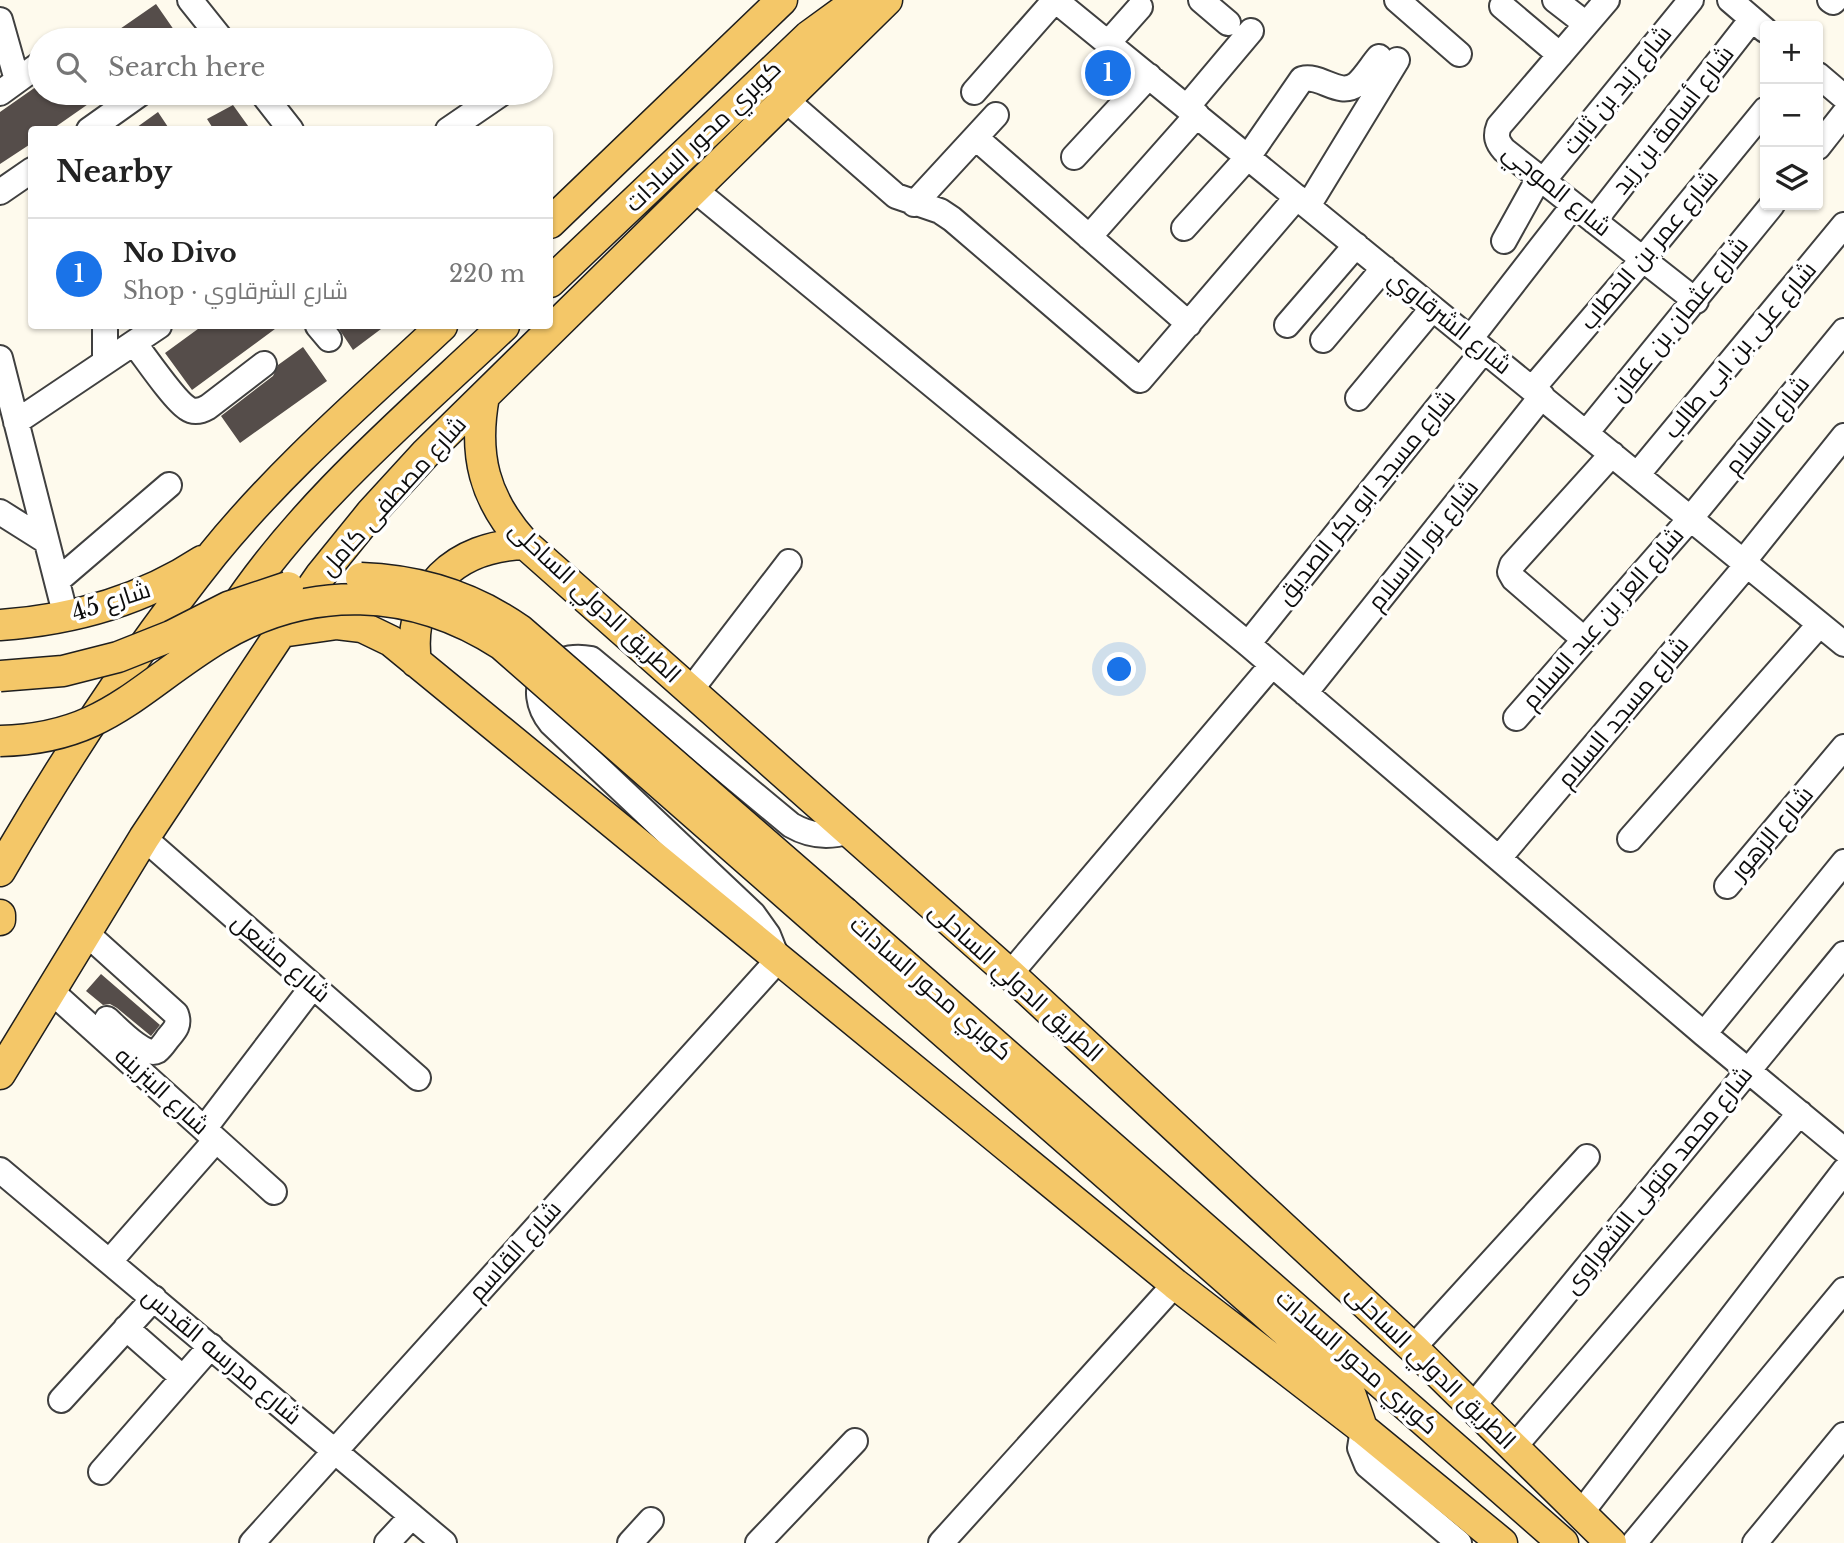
<!DOCTYPE html>
<meta charset="utf-8">
<style>
:root{--surface:#fff;--page:#f6f6f6;--text:#222;--muted:#767676;--line:#e0e0e0;--accent:#1a73e8}
body{margin:0;font-family:"Libre Baskerville",Cairo,serif;background:var(--page);color:var(--text)}
.controls{position:absolute;right:21px;top:21px;display:grid;overflow:hidden;border-radius:7px;box-shadow:0 2px 5px #0004}
.controls button{width:63px;height:63px;display:grid;place-items:center;padding:0;border:0;border-bottom:2px solid var(--line);background:var(--surface);color:var(--text);font:35px sans-serif}
.you{position:absolute;left:1120px;top:670px;width:24px;height:24px;margin:-18px;border:5px solid #fff;border-radius:50%;background:#1a73e8;box-shadow:0 0 0 10px #1a73e833}
.badge{display:grid;place-items:center;width:46px;height:46px;border-radius:50%;background:var(--accent);color:#fff;font-size:23px;font-weight:700}
.pin{position:absolute;translate:-50% -50%;border:4px solid #fff;box-shadow:0 2px 7px #0006}
.list{margin:0;padding:0;list-style:none}
h2{display:flex;justify-content:space-between;align-items:center;height:91px;margin:0;padding:0 28px;font-size:30px}
h2 small{font-size:23px;font-weight:400;color:var(--muted)}
.list li{display:grid;grid-template-columns:46px 1fr auto;gap:21px;align-items:center;box-sizing:border-box;height:112px;padding:0 28px;border-top:2px solid var(--line)}
.list b{display:block;font-size:26px;white-space:nowrap}
.list p{margin:0;font-size:23px;white-space:nowrap;color:var(--muted)}
.list em{font-size:23px;font-style:normal;color:var(--muted)}
.icon{flex:none;width:38px;height:38px;fill:none;stroke:currentColor;stroke-width:2;stroke-linecap:round;stroke-linejoin:round}
.map{position:relative;flex:none;width:1844px;height:1543px;overflow:hidden}
.search{position:absolute;background:var(--surface);box-shadow:0 2px 5px #0004;left:28px;top:28px;width:525px;height:77px;display:flex;align-items:center;gap:18px;box-sizing:border-box;padding:0 24px;border-radius:38px;color:var(--muted);font-size:26px}
.panel{position:absolute;background:var(--surface);box-shadow:0 2px 5px #0004;left:28px;top:126px;width:525px;height:203px;border-radius:7px}
.map>svg:first-child{display:block}
.building{fill:#554d4a}
.lines{fill:none;stroke-linecap:round;stroke-linejoin:round}
.minor-casing{stroke:#404040;stroke-width:28}
.major-casing{stroke:#1e1e1e;stroke-width:33}
.minor{stroke:#fff;stroke-width:24}
.major{stroke:#f4c768;stroke-width:30}
.major-bridge-casing{stroke:#1e1e1e;stroke-width:33;stroke-linecap:butt}
.major-bridge{stroke:#f4c768;stroke-width:30}
.labels{text-anchor:middle;stroke-width:7;stroke-linejoin:round;paint-order:stroke}
.street-label{font-size:24px;fill:#0d0d0d;stroke:#fff}
</style>
<div class="map">
<svg width="1844" height="1543" viewBox="0 0 1844 1543">
<rect width="100%" height="100%" fill="#fefaed"/>
<!-- building -->
<path class="building" d="M156 4 181 40H104Z
M40 84V93H104L51 130H32V143L0 164V112Z
M233 105 251 130H214L207 119Z
M158 112 170 130H133Z
M202 326H279L192 390 165 353Z
M337 326H385L353 350Z
M303 347 327 381 240 443 221 416 273 376 278 365Z
M101 974 160 1025 151 1036 117 1008 110 1004 103 1005 86 991Z"/>
<g class="lines">
<!-- minor casing -->
<g class="minor-casing">
<path id="minor" d="M190 0 222 40
M1201 0 1228 23
M1397 0 1459 54
M1555 0 1586 24
M1607 0 1499 126C1495 136 1497 142 1504 150L1696 301
M1730 0 1765 30
M1830 0 1833 2 1835 0
M1502 6 1560 55
M0 20 17 80
M1108 43 1140 7
M1818 75 1844 97
M974 92 1055 0 1844 644
M0 93 40 64
M262 93 291 130
M786 100 896 196 940 211 952 219 1140 380 1297 197
M1187 107 1251 31
M89 130 141 93
M448 130 502 93
M976 138 1189 324
M1818 147 1844 114
M1074 157 1149 76
M1543 181 1691 0
M695 190 1248 644 1704 1034 1844 1150
M0 192 32 170
M914 204 996 115
M1308 206 1397 60
M1594 221 1752 19
M1184 228 1248 157 1302 79C1321 74 1339 98 1357 84 1365 77 1372 65 1379 57
M1089 237 1197 115
M1504 241 1539 178
M1287 325 1356 245
M105 326V362
M318 326 329 339
M1470 339 1574 205
M1323 340 1384 268
M134 343C145 357 174 400 187 408 194 413 201 411 208 407L264 364
M0 358 66 617
M1532 389 1643 259 1765 110
M1358 398 1432 309
M16 422 159 326
M1586 433 1772 205
M1637 475 1844 225
M0 512 46 541
M1743 562 1844 436
M57 581 169 485
M1585 640 1514 579 1510 572 1512 565 1612 454
M1248 644 1484 350
M690 691 789 562
M1305 693 1542 396
M1516 718 1690 519 1844 331
M144 838 418 1078
M1630 839 1819 625
M1499 858 1746 566
M1727 886 1844 747
M86 933 176 1014C180 1025 175 1030 168 1038 165 1042 161 1048 157 1051 145 1058 116 1027 107 1019
M1010 974 1272 665
M51 991 274 1192
M1704 1034 1844 862
M204 1129 313 986
M0 1170 444 1543
M110 1261 216 1140
M126 1328 183 1378
M1413 1348 1587 1157
M61 1400 154 1298
M1473 1406 1844 954
M1363 1429 1360 1448 1367 1465 1459 1543
M1515 1446 1800 1113
M101 1472 211 1346
M1581 1513 1844 1171
M252 1543 778 960 768 935 753 914 551 723C523 688 547 650 591 659L791 825C810 836 828 838 849 831
M387 1543 412 1516
M630 1543 651 1520
M758 1543 855 1441
M941 1543 1175 1284
M1634 1543 1844 1290
M1755 1543 1844 1435"/>
</g>
<!-- major casing -->
<g class="major-casing">
<path id="major" d="M550 223 782 0
M550 282 809 36 842 12 865 0
M484 396C473 455 484 499 525 544L1010 974 1413 1348 1611 1543
M230 616C302 505 409 416 504 326
M0 625C72 620 141 601 202 561
M281 632 337 624 362 627 391 641 1175 1284 1363 1429 1502 1543
M416 662C406 589 457 546 525 544
M0 871C63 762 134 653 213 554 281 470 364 399 442 326
M844 912 1563 1543
M0 915V920
M828 931 1330 1370 1351 1396 1362 1428
M0 1074 144 838 281 632 320 576 371 513 426 453 887 0"/>
</g>
<!-- minor -->
<use href="#minor" class="minor"/>
<!-- major -->
<use href="#major" class="major"/>
<!-- major-bridge casing -->
<g class="major-bridge-casing">
<path id="major-bridge" d="M361 578C419 580 473 597 520 630L844 912
M0 676 63 671 118 657 171 636 228 607 288 587
M0 741C104 739 137 688 217 639 309 583 413 587 502 645L828 931"/>
</g>
<!-- major-bridge -->
<use href="#major-bridge" class="major-bridge"/>
</g>
<g class="labels">
<!-- street labels -->
<g class="street-label">
<text transform="translate(1617 90) rotate(-51)" y="8">شارع زيد بن ثابت</text>
<text transform="translate(1673 120) rotate(-52)" y="8">شارع أسامة بن زيد</text>
<text transform="translate(703 136) rotate(-44)" y="8">كوبري محور السادات</text>
<text transform="translate(1557 190) rotate(39)" y="8">شارع الموجي</text>
<text transform="translate(1649 250) rotate(-50)" y="8">شارع عمر بن الخطاب</text>
<text transform="translate(1679 319) rotate(-51)" y="8">شارع عثمان بن عفان</text>
<text transform="translate(1450 322) rotate(39)" y="8">شارع الشرقاوي</text>
<text transform="translate(1740 350) rotate(-50)" y="8">شارع على بن ابى طالب</text>
<text transform="translate(1767 425) rotate(-51)" y="8">شارع السلام</text>
<text transform="translate(393 496) rotate(-48)" y="8">شارع مصطفى كامل</text>
<text transform="translate(1366 497) rotate(-51)" y="8">شارع مسجد ابو بكر الصديق</text>
<text transform="translate(1423 545) rotate(-51)" y="8">شارع نور الاسلام</text>
<text transform="translate(111 601) rotate(-18)" y="8">شارع 45</text>
<text transform="translate(595 602) rotate(43)" y="8">الطريق الدولي الساحلى</text>
<text transform="translate(1603 618) rotate(-49)" y="8">شارع العز بن عبد السلام</text>
<text transform="translate(1623 712) rotate(-50)" y="8">شارع مسجد السلام</text>
<text transform="translate(1772 833) rotate(-50)" y="8">شارع الزهور</text>
<text transform="translate(281 958) rotate(41)" y="8">شارع مشعل</text>
<text transform="translate(1016 982) rotate(42)" y="8">الطريق الدولي الساحلى</text>
<text transform="translate(931 988) rotate(41)" y="8">كوبري محور السادات</text>
<text transform="translate(162 1091) rotate(42)" y="8">شارع البنزينه</text>
<text transform="translate(1658 1180) rotate(-51)" y="8">شارع محمد متولى الشعراوى</text>
<text transform="translate(515 1251) rotate(-48)" y="8">شارع القاسم</text>
<text transform="translate(222 1356) rotate(40)" y="8">شارع مدرسه القدس</text>
<text transform="translate(1357 1362) rotate(41)" y="8">كوبري محور السادات</text>
<text transform="translate(1431 1367) rotate(44)" y="8">الطريق الدولي الساحلى</text>
</g>
</g>
</svg>
<div class="controls">
<button>+</button>
<button>−</button>
<button><svg class="icon" aria-label="layers" viewBox="0 0 24 24"><path d="M12 4l9 5-9 5-9-5zM3 14l9 5 9-5"/></svg></button>
</div>
<div class="you"></div>
<div class="pin badge" style="left:1108px;top:73px">1</div>
<div class="search"><svg class="icon" aria-label="search" viewBox="0 0 24 24"><circle cx="10" cy="10" r="6"/><path d="M15 15l6 6"/></svg>Search here</div>
<section class="panel">
<h2>Nearby<small></small></h2>
<ul class="list">
<li><span class="badge">1</span><div><b>No Divo</b><p>Shop · شارع الشرقاوي</p></div><em>220 m</em></li>
</ul>
</section>
</div>
